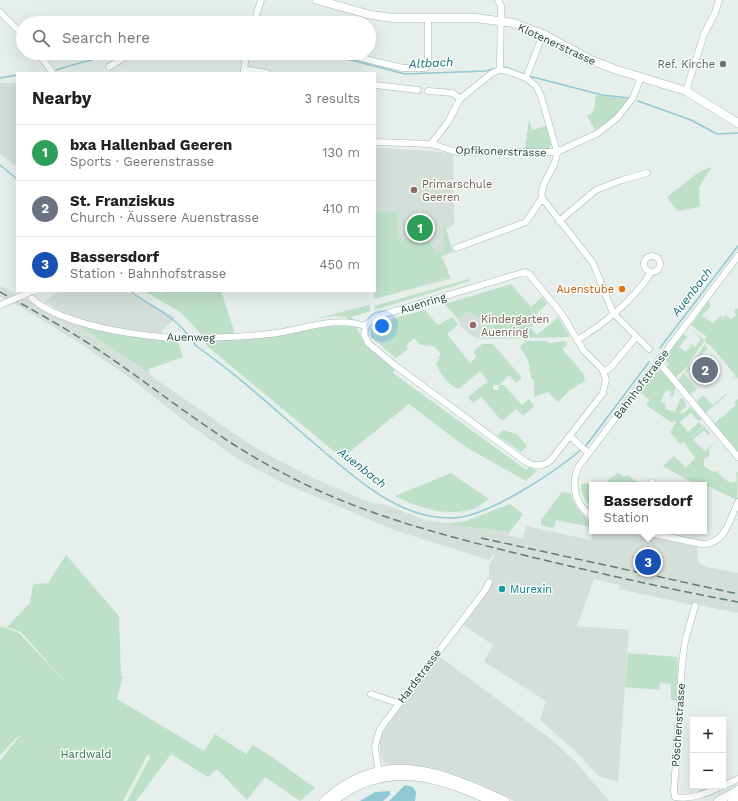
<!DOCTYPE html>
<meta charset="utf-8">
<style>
:root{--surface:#fff;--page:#f6f6f6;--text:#222;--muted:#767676;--line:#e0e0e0;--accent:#804e3d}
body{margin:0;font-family:"Work Sans",sans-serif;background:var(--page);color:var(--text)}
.controls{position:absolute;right:12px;bottom:12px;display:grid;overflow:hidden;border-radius:0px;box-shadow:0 4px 16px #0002}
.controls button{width:36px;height:36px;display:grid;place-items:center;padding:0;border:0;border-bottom:1px solid var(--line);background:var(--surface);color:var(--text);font:20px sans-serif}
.you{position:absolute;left:382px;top:326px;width:14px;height:14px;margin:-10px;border:3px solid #fff;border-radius:50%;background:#1a73e8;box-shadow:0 0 0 6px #1a73e833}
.badge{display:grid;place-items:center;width:26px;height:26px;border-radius:50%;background:var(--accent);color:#fff;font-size:13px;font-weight:700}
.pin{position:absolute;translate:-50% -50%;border:2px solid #fff;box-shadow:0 1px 4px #0006}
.popup{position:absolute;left:589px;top:482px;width:118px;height:52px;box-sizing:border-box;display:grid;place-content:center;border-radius:0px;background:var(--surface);filter:drop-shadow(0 1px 3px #0005);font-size:13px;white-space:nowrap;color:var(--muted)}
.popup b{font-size:15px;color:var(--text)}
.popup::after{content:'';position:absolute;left:50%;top:100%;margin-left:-8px;border:8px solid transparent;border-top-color:var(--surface)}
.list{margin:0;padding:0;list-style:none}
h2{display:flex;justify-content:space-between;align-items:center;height:52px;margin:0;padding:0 16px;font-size:17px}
h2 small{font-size:13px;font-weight:400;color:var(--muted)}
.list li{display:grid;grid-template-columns:26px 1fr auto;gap:12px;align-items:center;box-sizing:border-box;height:56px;padding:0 16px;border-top:1px solid var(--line)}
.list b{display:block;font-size:15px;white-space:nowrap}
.list p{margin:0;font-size:13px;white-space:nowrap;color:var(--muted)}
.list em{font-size:13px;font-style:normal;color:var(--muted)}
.icon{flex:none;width:22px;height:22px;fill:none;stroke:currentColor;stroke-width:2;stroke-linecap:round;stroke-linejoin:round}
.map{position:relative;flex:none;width:738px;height:801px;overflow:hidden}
.search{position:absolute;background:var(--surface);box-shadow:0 4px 16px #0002;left:16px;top:16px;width:360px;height:44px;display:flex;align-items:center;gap:10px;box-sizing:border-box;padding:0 14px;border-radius:22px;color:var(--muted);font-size:15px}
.panel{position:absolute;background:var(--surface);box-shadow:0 4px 16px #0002;left:16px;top:72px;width:360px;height:220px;border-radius:0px}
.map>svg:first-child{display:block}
.built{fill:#d4dfda}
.green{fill:#bfe0c8}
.water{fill:#8ec9d4}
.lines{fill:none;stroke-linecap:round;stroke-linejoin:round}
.stream{stroke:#8ec9d4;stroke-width:1.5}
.street-casing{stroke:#a8b8b2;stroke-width:7}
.secondary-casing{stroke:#a4bbb3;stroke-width:9}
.street{stroke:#fff;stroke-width:6}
.secondary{stroke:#fff;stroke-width:8}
.rail{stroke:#5f7d75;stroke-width:1.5;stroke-dasharray:8 4;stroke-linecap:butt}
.street-bridge-casing{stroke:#a8b8b2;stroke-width:7;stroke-linecap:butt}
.street-bridge{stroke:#fff;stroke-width:6}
.worship-dot{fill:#6b7280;stroke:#f7fbf9;stroke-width:1.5}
.education-dot{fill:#8d6e63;stroke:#f7fbf9;stroke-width:1.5}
.food-dot{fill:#e8710a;stroke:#f7fbf9;stroke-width:1.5}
.culture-dot{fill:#0f9aa8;stroke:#f7fbf9;stroke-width:1.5}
.labels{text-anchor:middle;stroke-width:3;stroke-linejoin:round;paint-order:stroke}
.street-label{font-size:11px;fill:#24423a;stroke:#f7fbf9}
.worship-label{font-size:11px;fill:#5b616d;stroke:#f7fbf9;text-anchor:end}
.education-label{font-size:11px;fill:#785e54;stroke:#f7fbf9;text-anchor:start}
.food-label{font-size:11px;fill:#c56008;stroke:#f7fbf9;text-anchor:end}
.culture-label{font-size:11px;fill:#0d838f;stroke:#f7fbf9;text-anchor:start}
.park-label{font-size:11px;fill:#2d7a4b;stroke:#f7fbf9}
.water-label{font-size:12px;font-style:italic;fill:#1c6f80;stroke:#f7fbf9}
</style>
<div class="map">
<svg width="738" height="801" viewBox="0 0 738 801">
<rect width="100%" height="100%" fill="#e6efeb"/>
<!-- built -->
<path class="built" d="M0 81 2 83H17V167L0 154Z
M375 147 439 152 453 154 454 225 446 229 453 252 442 256 451 279 374 299 377 225H375Z
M0 285 62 319 73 322 254 447 315 479 371 503 386 505 425 520 510 532 508 535 523 539 526 526 591 540 593 531H626L697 547 699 563 707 567 738 573V613L699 605H693L619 589 620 585 594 579 577 626 629 630 618 782 600 777 569 745 540 720 546 701 484 662 493 645 460 623 489 580V565L496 554H494L489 560 394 530 281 482 240 460 191 426 130 378 81 344 16 304 0 297Z
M60 291H125L176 317 158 336 88 322 70 317 44 301Z
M467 312 481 317 488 326V339L475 338 461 327 458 319Z
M439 656 551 739 575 761 609 801H514L480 784 441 771 427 768 391 766 384 763 380 751V740L385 728Z"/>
<!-- green -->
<path class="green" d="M596 95 629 99C620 112 608 122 595 130L587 116 594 111Z
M529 119 532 130 547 126 553 145H550V149H525Z
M712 167 699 187 700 207 677 211 667 197 699 172Z
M382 211 398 213V239L428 240 436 253 442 252 444 249 443 237 445 225 452 251 441 256 450 277 374 299 376 212Z
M469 279 470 281 375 310 374 306Z
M511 284 531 307 542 297 547 304 536 314 540 319 530 327 537 335 558 317 570 337 488 339C488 321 484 318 467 312L458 319 445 304Z
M144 291H160L165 302 161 291H221L235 334 202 335 180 312Z
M709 300 710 307 702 316 713 323 721 316 723 317 720 321 726 315 731 319 734 316 735 317 736 315 734 312 736 308 738 309V379L737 377 733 379 736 376 711 346 705 342 706 336 691 325Z
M369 305 371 311 351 317 354 321 348 322 346 317 334 316 314 319Z
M425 310 438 325 452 317 458 325 447 334 470 363 477 357 473 352 482 344H493L522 378 516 383 509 375 499 385H493V390H499V385H504L522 405 529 399 534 406 523 416 516 409 502 421 481 397 473 403 468 397 488 381 480 371 459 389C449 386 438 372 436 362L440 359 438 357 441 354 434 346 420 345 414 338 406 346 408 349 396 358 371 337V329L376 323Z
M73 322 121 335 178 342 183 357 149 369 148 373Z
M330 325 356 327 366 346 395 369 393 373 526 470 529 467 537 471 526 481 464 446 409 404 342 458 207 346 203 340Z
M689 327 703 339 704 342 689 362V365L675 378 667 367 669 365 666 362C667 352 677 342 683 334L687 337 679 347 686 352 692 344 695 347 701 339Z
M525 341H546L549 343 565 341 567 345 562 349 583 373 585 381 570 390 558 402 548 392 534 397V380L531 378 528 360 520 347Z
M705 344 708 349 700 356 702 360 684 374 697 389 690 395 678 380 692 364Z
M660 370 676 387 673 397 670 396 671 392 666 390 661 402 666 404 665 409 675 412 681 397 686 403V407L679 412 681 414 683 412V414L690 407 702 419 698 421 691 413 680 422 688 432 699 422 702 426 706 424 686 441 704 427 710 433 708 435 704 430 693 440 705 451 717 441 709 449 710 456 704 459V466L713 472 717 471C722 478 729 485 737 481L736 472H738L737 500 710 487 693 483 663 466 674 456 686 468 695 458 684 442 680 444 670 432 676 422 675 421 672 423 646 405 650 400 639 392 654 372Z
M726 394 727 395 718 402 721 405 717 403 706 412 708 416 696 402 703 395 712 405Z
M738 399V453L711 420 715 423 720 418 718 415 721 418 736 405 734 402Z
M502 430 517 434 527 446 521 452 498 436Z
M451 473 489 499C484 502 479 507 473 509 447 517 419 508 395 496Z
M618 473 624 477 627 475 639 483 634 485H607L609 479Z
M588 483 598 485 590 487 588 495 592 496V508C585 501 581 494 581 484Z
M562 492 571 493C573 509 589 516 591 527L556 520 555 526 552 528 541 525V520Z
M510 504 523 514 510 532 446 524 466 521Z
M66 555 119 616 121 676H123L117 699 204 751 215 734 246 754 253 745 272 757 315 788 300 801 265 777 247 800 217 769 208 777 171 754 136 801H127L150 757 148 754 123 801H0V761L18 738 22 736 17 737 0 755V626L19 633 69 686 21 632 7 627 30 603 33 584 48 583Z
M628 653 678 657 676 701 671 700V684L660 683 659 690 625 687Z"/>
<!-- water -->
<path class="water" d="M405 785 413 787 416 792 415 801H389Z
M390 791V795L383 801H360L375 792Z"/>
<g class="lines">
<!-- stream -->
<path class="stream" d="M324 53 405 74 486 71 493 69
M505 67 526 75
M56 70C77 63 97 59 118 53
M529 76 602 95 629 98
M0 78 17 75
M638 101 691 120 717 134 738 133
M0 165 17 179
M130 291C150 306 172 314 188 335
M192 340 196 346C234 372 272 407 308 438 349 472 396 520 453 518 488 517 555 472 582 449
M660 348 738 246
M585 447 649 362"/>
<!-- street casing -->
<g class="street-casing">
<path id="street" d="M498 0 501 6 500 70
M0 12 23 35
M254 23 261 0
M38 53 53 73
M341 53 403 68H426L428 63V19
M109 67 125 57 138 53
M244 69 267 73
M244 71 246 53
M526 78 543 34
M375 85 418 90
M428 91 453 93 460 99
M686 91 704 34 715 13 719 0
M375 142 431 144 457 152H557L598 133 617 118 633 98 641 77
M431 144 448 122 460 99 492 73 500 70 507 71 526 78 536 86 541 96 557 152C557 169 539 182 542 198L593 263 613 313 649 349
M559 221 596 190 622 180 647 173
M456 248 526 222 542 198
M644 264a8 8 0 1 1 16 0a8 8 0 1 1-16 0Z
M525 272 529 274 561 313 584 351 602 369 606 379 603 393 551 460C544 466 535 467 526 462L393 364 368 343 364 334 367 324 375 317Z
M26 291C48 325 146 338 185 338 213 338 241 337 269 334 300 331 335 315 365 326
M577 340C604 324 635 299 651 272
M658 361 738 457
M604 372 612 366 636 337
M570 436 588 453
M651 485 652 482
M592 517C575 505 570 484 579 466L738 256
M641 531 701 544C725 546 730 519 738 502
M695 606 685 641 682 664 674 791 675 797C691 800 707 793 722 786
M371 694 398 703
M379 775 375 746 380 729 486 589 489 582
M723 786 738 779"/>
</g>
<!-- secondary casing -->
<g class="secondary-casing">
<path id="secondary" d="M317 0 371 15 393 18H476L513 23 543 34 591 60 614 69 686 91 738 123
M324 801C383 746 442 772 505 801
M334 801C385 760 438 776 491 801
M718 801 738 790
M732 801 738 798"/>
</g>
<!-- street -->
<use href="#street" class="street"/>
<!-- secondary -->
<use href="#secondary" class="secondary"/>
<!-- rail -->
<path class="rail" d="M0 292C37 312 74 333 109 357 166 396 219 440 281 472 355 512 434 533 515 553 589 571 663 588 738 602
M481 538 738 594"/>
<!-- street-bridge casing -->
<g class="street-bridge-casing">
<path id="street-bridge" d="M0 305 33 291"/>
</g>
<!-- street-bridge -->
<use href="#street-bridge" class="street-bridge"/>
</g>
<!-- markers -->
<circle class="worship-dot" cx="723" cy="64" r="4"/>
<g class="education-dot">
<circle cx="414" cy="190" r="4"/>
<circle cx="473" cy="325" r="4"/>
</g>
<circle class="food-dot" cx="622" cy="289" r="4"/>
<circle class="culture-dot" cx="502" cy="589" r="4"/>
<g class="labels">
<!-- street labels -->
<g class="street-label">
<text transform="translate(557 44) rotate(25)" y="4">Klotenerstrasse</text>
<text transform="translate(501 151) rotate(2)" y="4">Opfikonerstrasse</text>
<text transform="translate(423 303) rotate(-17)" y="4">Auenring</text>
<text transform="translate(191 337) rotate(1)" y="4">Auenweg</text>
<text transform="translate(641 384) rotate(-53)" y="4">Bahnhofstrasse</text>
<text transform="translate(419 676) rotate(-53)" y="4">Hardstrasse</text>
<text transform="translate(678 725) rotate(-86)" y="4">Pöschenstrasse</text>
</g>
<!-- worship labels -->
<g class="worship-label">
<text x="715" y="68">Ref. Kirche</text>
</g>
<!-- education labels -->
<g class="education-label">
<text x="422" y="188">Primarschule<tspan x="422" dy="13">Geeren</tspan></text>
<text x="481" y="323">Kindergarten<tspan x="481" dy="13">Auenring</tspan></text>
</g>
<!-- food labels -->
<g class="food-label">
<text x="614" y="293">Auenstube</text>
</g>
<!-- culture labels -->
<g class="culture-label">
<text x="510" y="593">Murexin</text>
</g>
<!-- park labels -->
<g class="park-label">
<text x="86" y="758">Hardwald</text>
</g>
<!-- water labels -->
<g class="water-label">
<text transform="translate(431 63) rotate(-3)" y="4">Altbach</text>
<text transform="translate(692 292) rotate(-52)" y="4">Auenbach</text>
<text transform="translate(362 468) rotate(38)" y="4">Auenbach</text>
</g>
</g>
</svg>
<div class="controls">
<button>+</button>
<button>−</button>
</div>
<div class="you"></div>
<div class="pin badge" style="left:420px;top:228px;background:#2e9e5b">1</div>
<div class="pin badge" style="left:705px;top:370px;background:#6b7280">2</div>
<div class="pin badge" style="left:648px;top:562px;background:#1a4fb4">3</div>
<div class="popup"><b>Bassersdorf</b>Station</div>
<div class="search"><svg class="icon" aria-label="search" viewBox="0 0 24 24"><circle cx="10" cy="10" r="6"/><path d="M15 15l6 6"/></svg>Search here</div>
<section class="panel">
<h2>Nearby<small>3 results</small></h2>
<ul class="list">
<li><span class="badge" style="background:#2e9e5b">1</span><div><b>bxa Hallenbad Geeren</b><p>Sports · Geerenstrasse</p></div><em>130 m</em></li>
<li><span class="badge" style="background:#6b7280">2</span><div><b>St. Franziskus</b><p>Church · Äussere Auenstrasse</p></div><em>410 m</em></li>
<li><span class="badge" style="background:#1a4fb4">3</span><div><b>Bassersdorf</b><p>Station · Bahnhofstrasse</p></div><em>450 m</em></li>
</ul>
</section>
</div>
